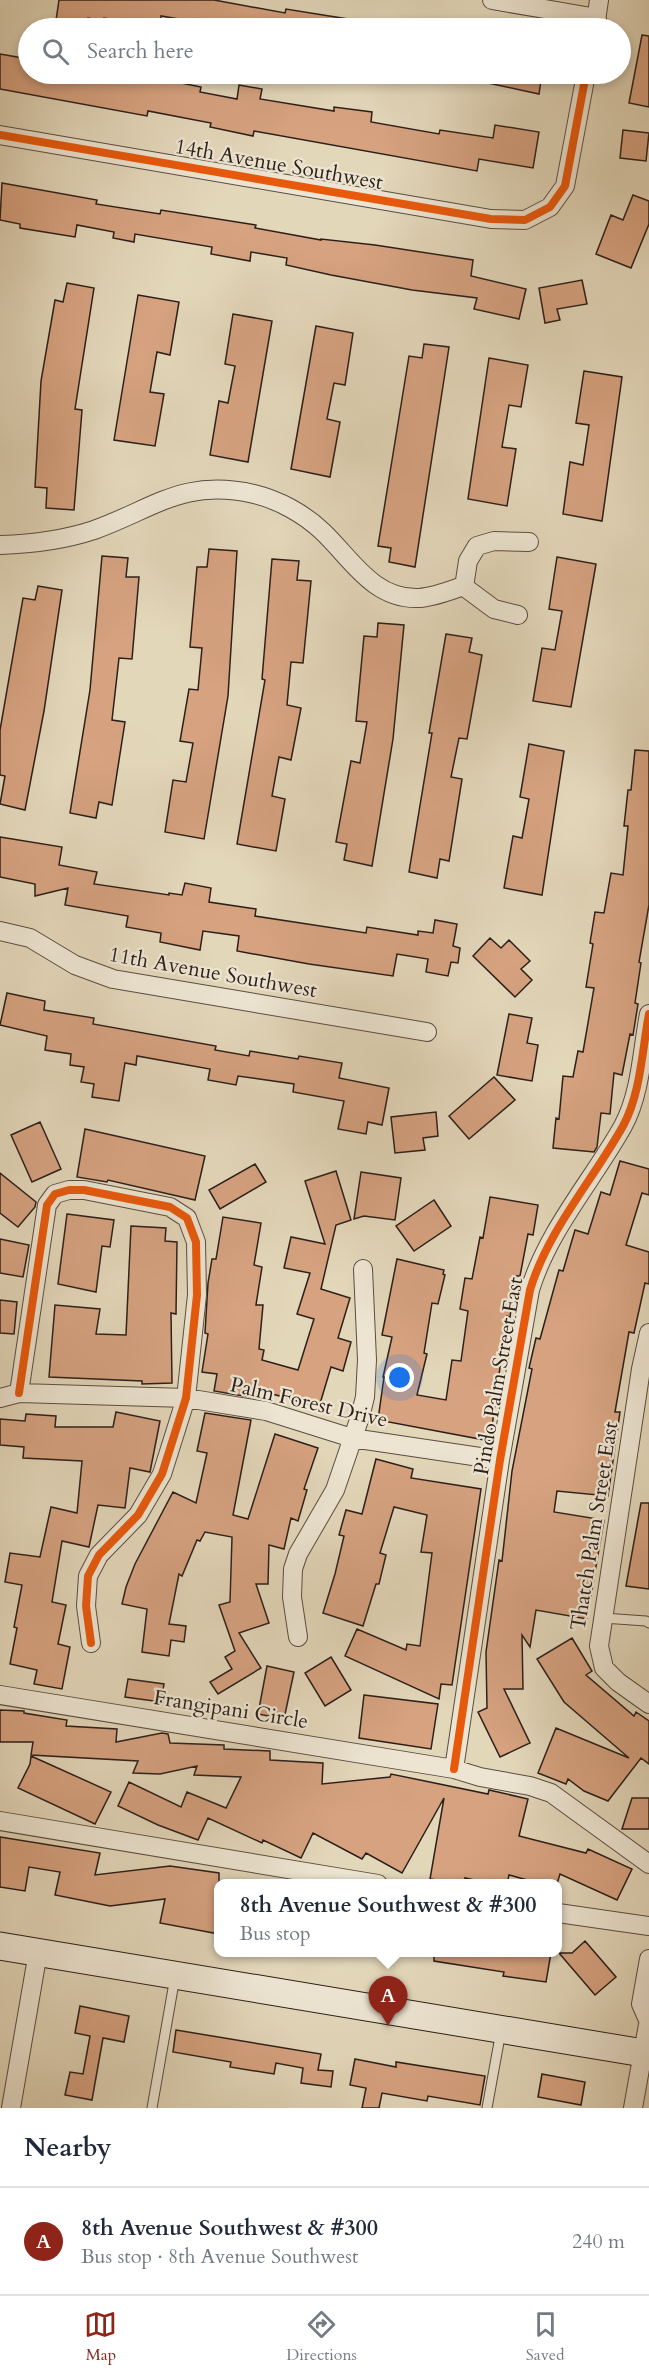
<!DOCTYPE html>
<meta charset="utf-8">
<style>
:root{--surface:#fff;--page:#f2f2f3;--text:#1f2937;--muted:#747a83;--line:#e0e1e3;--accent:#8f2418}
body{margin:0;font-family:Cardo,serif;background:var(--page);color:var(--text)}
.you{position:absolute;left:400px;top:1378px;width:21px;height:21px;margin:-15px;border:4px solid #fff;border-radius:50%;background:#1a73e8;box-shadow:0 0 0 9px #1a73e833}
.badge{display:grid;place-items:center;width:39px;height:39px;border-radius:50%;background:var(--accent);color:#fff;font-size:20px;font-weight:700}
.pin{position:absolute;translate:-50% -50px;filter:drop-shadow(0 2px 3px #0008)}
.pin::after{content:'';position:absolute;top:32px;width:21px;height:18px;background:inherit;clip-path:polygon(0 0,100% 0,50% 100%)}
.popup{position:absolute;left:214px;top:1879px;width:348px;height:78px;box-sizing:border-box;display:grid;place-content:center;border-radius:12px;background:var(--surface);filter:drop-shadow(0 2px 4px #0005);font-size:20px;white-space:nowrap;color:var(--muted)}
.popup b{font-size:22px;color:var(--text)}
.popup::after{content:'';position:absolute;left:50%;top:100%;margin-left:-12px;border:12px solid transparent;border-top-color:var(--surface)}
.list{margin:0;padding:0;list-style:none}
h2{display:flex;justify-content:space-between;align-items:center;height:78px;margin:0;padding:0 24px;font-size:26px}
h2 small{font-size:20px;font-weight:400;color:var(--muted)}
.list li{display:grid;grid-template-columns:39px 1fr auto;gap:18px;align-items:center;box-sizing:border-box;height:108px;padding:0 24px;border-top:2px solid var(--line)}
.list b{display:block;font-size:22px;white-space:nowrap}
.list p{margin:0;font-size:20px;white-space:nowrap;color:var(--muted)}
.list em{font-size:20px;font-style:normal;color:var(--muted)}
.icon{flex:none;width:33px;height:33px;fill:none;stroke:currentColor;stroke-width:2;stroke-linecap:round;stroke-linejoin:round}
.map{position:relative;flex:none;width:649px;height:2108px;overflow:hidden}
.search{position:absolute;background:var(--surface);box-shadow:0 3px 9px #0003;left:18px;right:18px;top:18px;height:66px;display:flex;align-items:center;gap:15px;box-sizing:border-box;padding:0 21px;border-radius:33px;color:var(--muted);font-size:22px}
.sheet{height:186px;background:var(--surface)}
nav{display:flex;justify-content:space-around;align-items:center;box-sizing:border-box;height:84px;border-top:2px solid var(--line);background:var(--surface);font-size:16px;color:var(--muted)}
nav a{display:grid;justify-items:center;gap:3px}
nav .on{color:var(--accent)}
.map>svg:first-child{display:block}
.building{fill:#d6a280;stroke:#2c1f1a;stroke-width:1.5}
.lines{fill:none;stroke-linecap:round;stroke-linejoin:round}
.lane-casing{stroke:#5a4d42;stroke-width:11}
.street-casing{stroke:#5a4d42;stroke-width:20}
.secondary-casing{stroke:#2c1f1a;stroke-width:29}
.lane{stroke:#ede5d2;stroke-width:9}
.street{stroke:#ede5d2;stroke-width:18}
.secondary{stroke:#ede5d2;stroke-width:27}
.cycleway-casing{stroke:#ede5d2;stroke-width:11}
.cycleway{stroke:#e8590c;stroke-width:8}
.labels{text-anchor:middle;stroke-width:4.5;stroke-linejoin:round;paint-order:stroke}
.street-label{font-size:21px;fill:#2c1f1a;stroke:#ede5d2}
</style>
<div class="map">
<svg width="649" height="2108" viewBox="0 0 649 2108">
<rect width="100%" height="100%" fill="#e3d7ba"/>
<filter id="stains"><feTurbulence type="fractalNoise" baseFrequency=".00333" numOctaves="4"/><feColorMatrix values="0 0 0 0 .2 0 0 0 0 .09 0 0 0 0 .02 0 0 0 .5 -.17"/></filter>
<radialGradient id="worn" r=".72"><stop offset=".6" stop-color="#630" stop-opacity="0"/><stop offset="1" stop-color="#630" stop-opacity=".3"/></radialGradient>
<!-- building -->
<path class="building" d="M59 0H214L285 13 286 9 354 20V28H230L161 16 160 26 104 18V21L88 18 86 28H66L55 27Z
M642 35 649 36V107L629 103Z
M0 54 28 59V74H78L108 78 109 74H137L201 87 200 92 237 99 239 85 262 89 260 99 334 111V107L372 112 371 122 439 134 440 130 493 138 495 125 539 132 533 168 479 159 477 171 254 131 253 136 210 127 211 123 148 111 147 116 0 89Z
M484 74H542L539 94 483 82Z
M623 130 649 133 646 161 620 158Z
M2 183 97 200 96 204 160 214 161 210 256 225 255 228 321 240V239L375 245 473 260 471 276 526 289 519 319 474 309 477 298 412 290 331 275 286 265 287 258 251 252 250 261 211 254 212 247 135 234 134 242 113 238 114 232 77 225 75 237 20 228V224L0 220Z
M633 195 649 201V224L631 268 596 254 611 215 623 220Z
M582 280 587 304 557 309 560 320 545 323 539 288Z
M67 283 94 288 75 409 82 410 74 510 46 508 47 488 35 487 41 381 55 300 63 302Z
M138 295 179 302 170 355 157 352 150 392 164 394 155 446 114 440Z
M233 314 272 321 248 462 210 455 219 401 228 403 235 366 225 364Z
M316 326 353 333 345 385 334 383 327 419 340 422 330 477 291 469Z
M424 344 449 347 415 567 389 562 391 548 378 546 409 356 422 358Z
M489 358 528 365 521 407 509 405 502 447 516 449 507 506 468 499Z
M584 371 622 377 602 521 563 514 570 462 583 465 589 425 576 423Z
M209 549 237 551 228 696 204 839 165 832 173 780 186 782 193 743 180 741 189 689 198 690 202 648 190 647 197 567H207Z
M102 556 128 558 126 577H139L132 659 119 658 112 720 125 722 112 805 99 802 96 818 70 813 90 690Z
M557 557 596 564 571 707 533 701 542 648 555 650 562 611 549 609Z
M272 559 299 561 297 580 311 581 303 663 291 662 287 705 301 708 291 760 279 757 272 796 285 799 276 851 237 844 265 680 262 679Z
M38 586 62 590 44 711 25 810 0 804 5 776 0 775V730L23 598 35 600Z
M378 623 404 625 393 739 372 866 344 860 347 844 336 842 351 761 360 763 367 722 356 721 364 636 377 637Z
M446 634 472 638 469 652 482 655 467 739 459 738 451 777 462 779 449 861 440 859 437 878 409 872 432 733H429Z
M529 744 564 751 542 895 504 888 513 836 522 838 529 799 520 797Z
M635 750 649 751V905L639 962 641 963 635 1003 638 1004 633 1035 630 1034 622 1075 614 1073 610 1114 601 1113 597 1147 594 1152 553 1148 556 1118 559 1119 563 1076 573 1077 578 1051 583 1052 594 988 586 987 593 944 590 943 595 912 604 913 611 873 623 875 628 826H624L628 790H631Z
M0 837 62 847 59 865 97 872 94 884 169 895V893L182 895 185 883 211 888 209 902 256 909 255 916 366 933 367 927 418 935V931L433 933 435 920 457 924 453 946 460 948 458 963 451 962 448 976 426 972 428 959 397 954 393 976 309 964 237 951 239 936 203 931 200 950 160 942 161 933 126 927 128 916 65 905 68 888 35 896V884L0 877Z
M490 938 501 948 509 940 530 961 521 969 532 980 515 997 473 956Z
M7 993 45 1001 44 1010 94 1018 93 1024 216 1046 215 1050 249 1056 250 1051 298 1059 299 1056 342 1063 339 1078 389 1088 382 1125 368 1122 366 1134 338 1129 344 1101 293 1092 294 1084 238 1076 236 1085 208 1080 210 1069 137 1056 136 1065 125 1063 119 1101 92 1097 94 1084 81 1082 84 1067 70 1065 71 1054 45 1050 47 1036 0 1025Z
M509 1014 532 1018 527 1043 538 1045 532 1081 497 1075Z
M494 1077 515 1100 469 1139 449 1116Z
M436 1112 438 1136 423 1138 425 1150 395 1153 391 1117Z
M40 1122 61 1169 32 1182 11 1135Z
M85 1129 205 1156 195 1200 108 1180 107 1182 77 1177Z
M620 1161 649 1169V1195L642 1193 626 1245 649 1252V1284L645 1283 634 1333 629 1332 615 1412H620L608 1496 557 1491 554 1512 604 1520 587 1619 536 1610 530 1647 522 1635 523 1689H504L530 1743 500 1757 478 1712 487 1708 486 1652 499 1560 502 1561 512 1471 532 1369 529 1368 536 1338 540 1339 559 1270 563 1271 575 1230 588 1234 601 1192 610 1195Z
M255 1164 266 1182 220 1209 209 1190Z
M336 1171 351 1220 336 1225 321 1289 350 1298 338 1338 351 1342 343 1371 331 1367 319 1407 258 1390 255 1398 214 1391 217 1374 202 1372 208 1334 205 1333 208 1283 212 1259H216L223 1217 261 1223 254 1265 262 1267 256 1305H263L259 1349 264 1350 262 1360 298 1370 314 1319 297 1314 310 1273 284 1268 291 1237 325 1244 305 1181Z
M361 1172 401 1178 395 1220 364 1216 354 1219Z
M0 1173 36 1202 35 1207 18 1227 0 1213Z
M490 1197 538 1205 533 1235 528 1234 520 1276H516L510 1317 507 1316 490 1441 378 1420 384 1377H383L392 1337 382 1335 397 1259 444 1270 443 1274 445 1275 438 1304 432 1303 424 1353 427 1354 417 1395 446 1400 452 1360 461 1361 468 1311 460 1309 465 1278 472 1279 480 1237 483 1238Z
M434 1200 451 1226 414 1251 396 1226Z
M67 1214 114 1220 110 1247 102 1246 96 1292 58 1284Z
M131 1226 166 1228 165 1241 177 1242 176 1314 171 1313 172 1383 142 1384V1381L49 1377 55 1305 100 1309 96 1334 126 1335Z
M0 1239 29 1245 23 1277 0 1273Z
M0 1300 17 1302 14 1334 0 1333Z
M116 1412 160 1421 150 1472 130 1468 125 1508 98 1505 89 1547 62 1541 52 1602 66 1605 58 1644 70 1647 62 1689 34 1684 37 1670 10 1664 17 1628 14 1627 22 1585 5 1582 10 1553 40 1557 51 1507 77 1513 82 1461 23 1458 24 1447 0 1445V1419L25 1421 26 1414 56 1416 55 1427H113Z
M205 1413 251 1420 233 1515 248 1519 275 1434 318 1448 304 1489 307 1490 298 1521 291 1518 284 1549 269 1545 268 1584H256L269 1623 239 1633 261 1668 218 1694 210 1682 232 1669 225 1657 235 1651 219 1605 230 1602 232 1537 205 1532 200 1541 197 1540 182 1576 179 1574 169 1624 186 1626 184 1642 171 1640 169 1656 142 1652 147 1609 122 1604 126 1587 135 1564 173 1492 196 1503 207 1453 197 1451Z
M376 1459 413 1469 411 1478 481 1489 452 1685 441 1684 439 1699 345 1656 357 1629 406 1650 407 1644 420 1646 432 1553 421 1552 427 1515 394 1507 380 1553 386 1555 379 1584H376L363 1626 323 1613 335 1574 344 1536 339 1535 346 1510 362 1514Z
M641 1503H649V1589L626 1586Z
M572 1638 592 1671 586 1675 634 1716 636 1712 649 1721V1764L641 1758 608 1801 584 1791 568 1779 566 1784 538 1773 556 1728 629 1758 564 1702 537 1659Z
M331 1657 351 1690 325 1706 305 1673Z
M267 1666 294 1672 284 1719 258 1714Z
M128 1679 164 1684 161 1702 125 1697Z
M364 1695 438 1704 431 1749 359 1738Z
M0 1710 24 1711V1713L67 1720 66 1726 117 1729 116 1742 162 1733 168 1734 170 1743 224 1745V1749L270 1751V1760L323 1763 322 1784 390 1777 391 1774 488 1794 489 1790 528 1799 519 1836 586 1853 588 1849 632 1869 617 1900 560 1874 557 1884H542L509 1875 507 1884H492L465 1878 464 1884 430 1879 444 1798 402 1873 366 1853 362 1859 313 1833 301 1858 263 1840 262 1843 208 1818 198 1840 158 1825 118 1806 129 1782 181 1807 187 1792 226 1808 241 1777 194 1775 197 1766 160 1774 133 1773 138 1761 31 1755 33 1742H0Z
M31 1756 111 1792 95 1824 18 1788 30 1764Z
M632 1798H649V1829H622Z
M0 1837 100 1853 95 1875 170 1866 219 1873V1934L160 1923 165 1899 110 1906 55 1895 60 1872 29 1867 25 1891 0 1887Z
M585 1941 616 1977 595 1995 559 1953H572Z
M434 1953H551L546 1982 503 1976 504 1972 434 1961Z
M80 2006 129 2016 124 2042 103 2038 92 2100 65 2095 70 2072 83 2074 90 2036 75 2033Z
M176 2030 321 2054 318 2070 333 2071 331 2087 301 2083 303 2068 276 2063 274 2074 230 2067 231 2062 173 2052Z
M355 2059 396 2067V2062L485 2076 480 2105 428 2096 427 2101 382 2093 379 2108H362L366 2088 350 2085Z
M542 2074 585 2082 581 2105 538 2097Z"/>
<g class="lines">
<!-- lane casing -->
<g class="lane-casing">
<path id="lane" d="M603 1618 646 1621 649 1623
M152 2108 175 1977
M487 2108 501 2031"/>
</g>
<!-- street casing -->
<g class="street-casing">
<path id="street" d="M492 0 597 18
M595 28 599 0
M0 135 491 219 525 220 550 207 565 186 586 74
M0 545C31 544 64 540 94 530 155 508 184 478 254 494 279 500 304 514 322 531 351 558 373 600 419 598 434 597 449 591 463 586L494 609 518 615
M464 587 468 561 477 546 494 541 529 542
M0 931 30 938 75 965 113 979 427 1032
M649 1333 641 1369 599 1646 604 1668 618 1682 649 1704
M19 1393 47 1205 55 1194 69 1190H84L170 1207 187 1218 196 1242 197 1295 186 1398 162 1474 138 1515 99 1555 88 1576 86 1606 91 1643
M0 1398 19 1393 186 1398 266 1411 352 1438 500 1460
M298 1637 292 1597 293 1569 298 1554 335 1490 360 1417 365 1397 367 1360 363 1269
M0 1695 454 1769 480 1777 530 1786 551 1793 649 1864
M454 1769 500 1460 530 1290C548 1230 593 1180 623 1126 641 1093 642 1050 649 1014
M0 1821 378 1884
M558 1913 649 1926
M648 2020 641 2004 649 1959
M11 2108 38 1952
M633 2108 649 2019"/>
</g>
<!-- secondary casing -->
<g class="secondary-casing">
<path id="secondary" d="M0 1946 649 2054"/>
</g>
<!-- lane -->
<use href="#lane" class="lane"/>
<!-- street -->
<use href="#street" class="street"/>
<!-- secondary -->
<use href="#secondary" class="secondary"/>
<!-- cycleway casing -->
<g class="cycleway-casing">
<path id="cycleway" d="M0 135 491 219 525 220 550 207 565 186 586 74
M19 1393 47 1205 55 1194 69 1190H84L170 1207 187 1218 196 1242 197 1295 186 1398 162 1474 138 1515 99 1555 88 1576 86 1606 91 1643
M454 1769 500 1460 530 1290C548 1230 593 1180 623 1126 641 1093 642 1050 649 1014"/>
</g>
<!-- cycleway -->
<use href="#cycleway" class="cycleway"/>
</g>
<g class="labels">
<!-- street labels -->
<g class="street-label">
<text transform="translate(279 164) rotate(10)" y="7">14th Avenue Southwest</text>
<text transform="translate(213 972) rotate(10)" y="7">11th Avenue Southwest</text>
<text transform="translate(498 1376) rotate(-80)" y="7">Pindo Palm Street East</text>
<text transform="translate(309 1402) rotate(13)" y="7">Palm Forest Drive</text>
<text transform="translate(594 1526) rotate(-81)" y="7">Thatch Palm Street East</text>
<text transform="translate(231 1709) rotate(9)" y="7">Frangipani Circle</text>
</g>
</g>
<rect width="100%" height="100%" filter="url(#stains)"/>
<rect width="100%" height="100%" fill="url(#worn)"/>
</svg>
<div class="you"></div>
<div class="pin badge" style="left:388px;top:2026px">A</div>
<div class="popup"><b>8th Avenue Southwest &amp; #300</b>Bus stop</div>
<div class="search"><svg class="icon" aria-label="search" viewBox="0 0 24 24"><circle cx="10" cy="10" r="6"/><path d="M15 15l6 6"/></svg>Search here</div>
</div>
<section class="sheet">
<h2>Nearby<small></small></h2>
<ul class="list">
<li><span class="badge">A</span><div><b>8th Avenue Southwest &amp; #300</b><p>Bus stop · 8th Avenue Southwest</p></div><em>240 m</em></li>
</ul>
</section>
<nav>
<a class="on"><svg class="icon" aria-label="map" viewBox="0 0 24 24"><path d="M3 6l6-2 6 2 6-2v14l-6 2-6-2-6 2zM9 4v14M15 6v14"/></svg>Map</a>
<a><svg class="icon" aria-label="directions" viewBox="0 0 24 24"><path d="M12 3l9 9-9 9-9-9zM9 14v-3h6M13 9l2 2-2 2"/></svg>Directions</a>
<a><svg class="icon" aria-label="saved" viewBox="0 0 24 24"><path d="M7 4h10v16l-5-4-5 4z"/></svg>Saved</a>
</nav>
